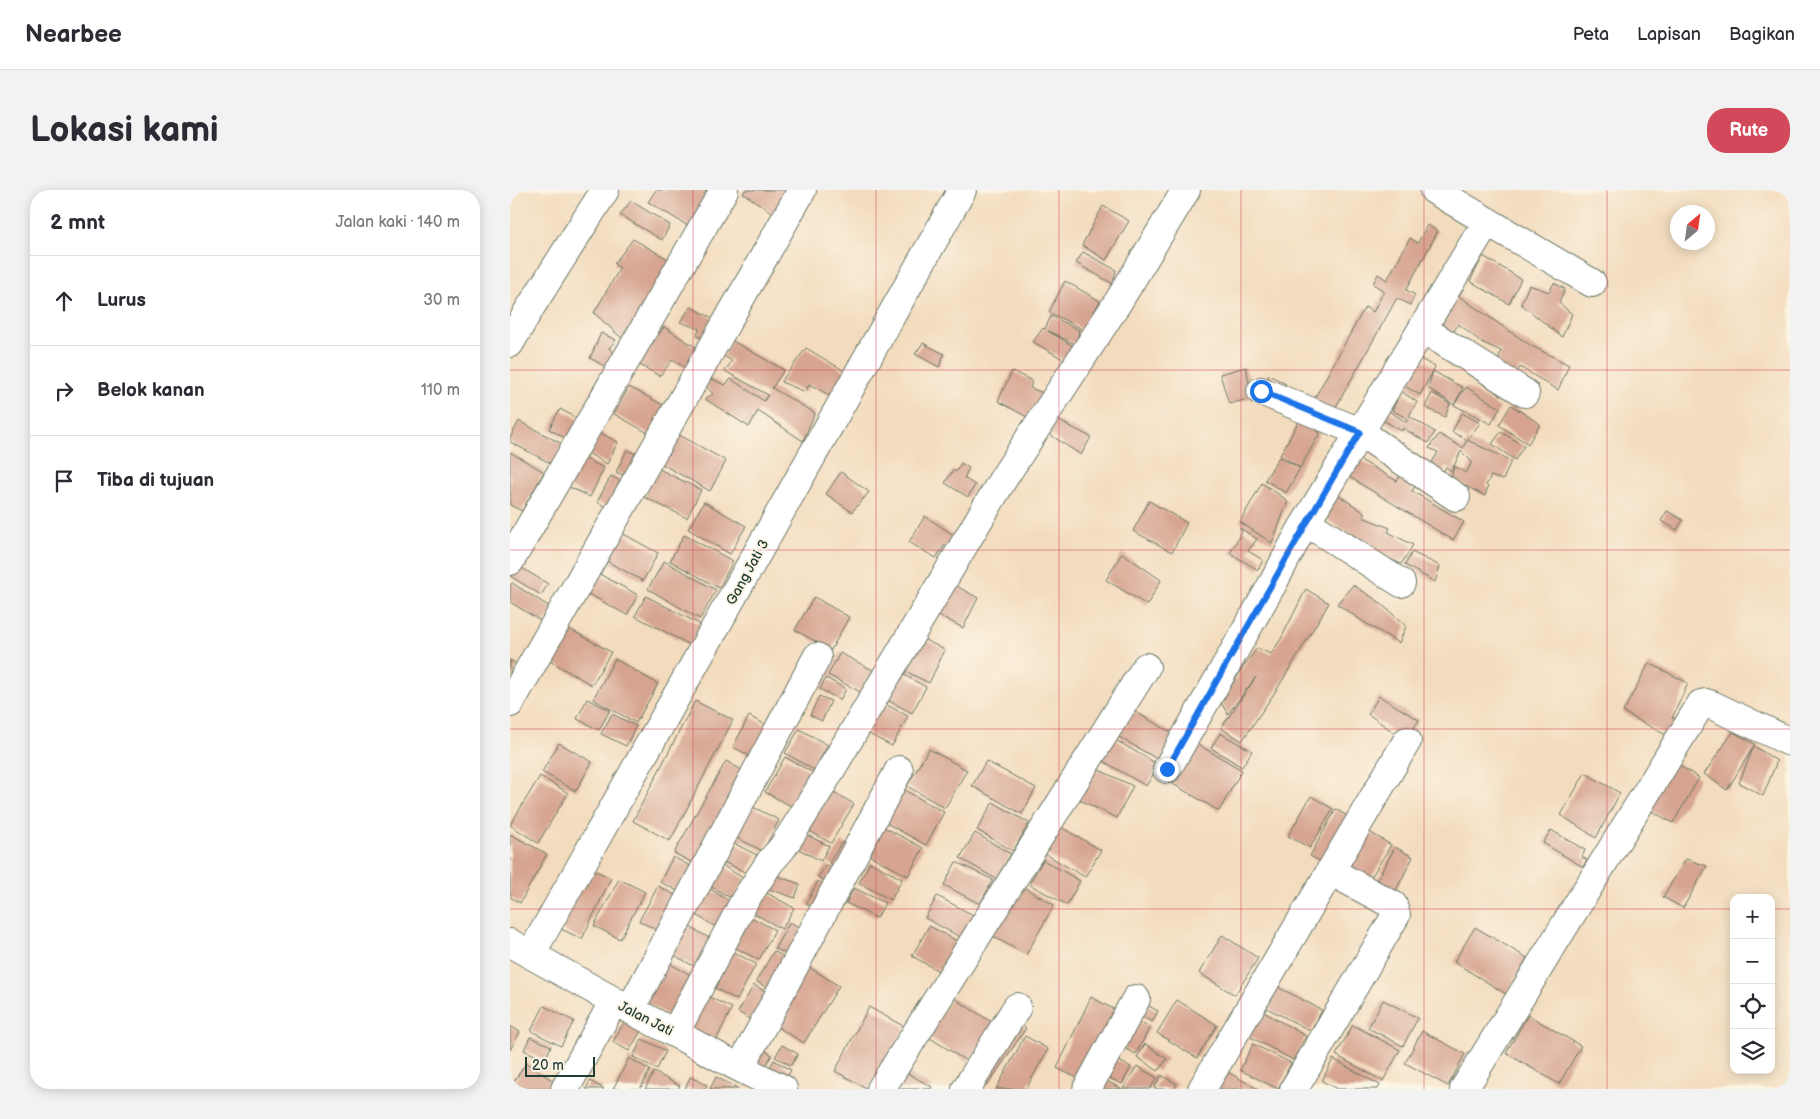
<!DOCTYPE html>
<html lang="id">
<meta charset="utf-8">
<style>
:root{--surface:#fff;--page:#f2f2f3;--text:#2b2b33;--muted:#7c7c81;--line:#e1e1e2;--accent:#d1495b}
body{margin:0;font-family:"Balsamiq Sans",sans-serif;background:var(--page);color:var(--text)}
.controls{position:absolute;right:15px;bottom:15px;display:grid;overflow:hidden;border-radius:10px;box-shadow:0 2px 12px #0003}
.controls button{width:45px;height:45px;display:grid;place-items:center;padding:0;border:0;border-bottom:1px solid var(--line);background:var(--surface);color:var(--text);font:25px sans-serif}
.compass{position:absolute;left:1160px;top:15px;width:45px;height:45px;border-radius:50%;background:var(--surface);box-shadow:0 2px 12px #0003;rotate:29deg}
.scale{position:absolute;left:15px;bottom:12px;width:70px;box-sizing:border-box;padding-left:5px;border:2px solid #1f3d34;border-top:0;font-size:14px;line-height:18px;white-space:nowrap;color:#1f3d34;-webkit-text-stroke:4px #fcf5e5;paint-order:stroke}
.stop{position:absolute;width:15px;height:15px;margin:-11px;border:4px solid #1a73e8;border-radius:50%;background:#fff}
.stop.end{background:#1a73e8;border-color:#fff;box-shadow:0 1px 5px #0008}
.list{margin:0;padding:0;list-style:none}
h2{display:flex;justify-content:space-between;align-items:center;height:65px;margin:0;padding:0 20px;font-size:21px}
h2 small{font-size:16px;font-weight:400;color:var(--muted)}
.list li{display:grid;grid-template-columns:32px 1fr auto;gap:15px;align-items:center;box-sizing:border-box;height:90px;padding:0 20px;border-top:1px solid var(--line)}
.list b{display:block;font-size:19px;white-space:nowrap}
.list em{font-size:16px;font-style:normal;color:var(--muted)}
.icon{flex:none;width:28px;height:28px;fill:none;stroke:currentColor;stroke-width:2;stroke-linecap:round;stroke-linejoin:round}
.map{position:relative;flex:none;width:1280px;height:899px;overflow:hidden;border-radius:20px}
header{display:flex;align-items:center;gap:30px;box-sizing:border-box;height:70px;padding:0 25px;background:var(--surface);border-bottom:1px solid var(--line)}
header strong{font-size:24px}
nav{display:flex;gap:28px;margin-inline-start:auto;font-size:18px}
.intro{display:flex;align-items:center;justify-content:space-between;box-sizing:border-box;height:120px;padding:0 30px}
h1{margin:0;font-size:35px}
.button{padding:12px 22px;border-radius:20px;background:var(--accent);color:#fff;font-size:18px;font-weight:700}
main{display:flex;gap:30px;padding:0 30px}
aside{flex:1;background:var(--surface);border-radius:20px;box-shadow:0 2px 12px #0003}
.map>svg:first-child{display:block}
.building{fill:#d6a490;fill-rule:evenodd}
.lines{fill:none;stroke-linecap:round;stroke-linejoin:round}
.minor-casing{stroke:#697564;stroke-width:30}
.major-casing{stroke:#697564;stroke-width:30}
.minor{stroke:#fff;stroke-width:28}
.major{stroke:#fff;stroke-width:28}
.route{stroke:#1a73e8;stroke-width:6}
.grid{fill:none;stroke:#d1495b;stroke-width:1;stroke-opacity:0.55}
.labels{text-anchor:middle;stroke-width:4;stroke-linejoin:round;paint-order:stroke}
.street-label{font-size:14px;fill:#1f3d34;stroke:#fcf5e5}
</style>
<header>
<strong>Nearbee</strong>
<nav><a>Peta</a><a>Lapisan</a><a>Bagikan</a></nav>
</header>
<div class="intro"><h1>Lokasi kami</h1><a class="button">Rute</a></div>
<main>
<aside>
<h2>2 mnt<small>Jalan kaki · 140 m</small></h2>
<ul class="list">
<li><svg class="icon" aria-label="ahead" viewBox="0 0 24 24"><path d="M12 20V5M6 11l6-6 6 6"/></svg><div><b>Lurus</b></div><em>30 m</em></li>
<li><svg class="icon" aria-label="right" viewBox="0 0 24 24"><path d="M7 20v-9h11M14 6l5 5-5 5"/></svg><div><b>Belok kanan</b></div><em>110 m</em></li>
<li><svg class="icon" aria-label="arrive" viewBox="0 0 24 24"><path d="M6 21V4h12l-3 4 3 4H6"/></svg><div><b>Tiba di tujuan</b></div></li>
</ul>
</aside>
<div class="map">
<svg width="1280" height="899" viewBox="0 0 1280 899">
<rect width="100%" height="100%" fill="#fcf5e5"/>
<filter id="ink" filterUnits="userSpaceOnUse"><feTurbulence type="fractalNoise" baseFrequency=".02" numOctaves="2"/><feDisplacementMap in="SourceGraphic" scale="10" xChannelSelector="R" yChannelSelector="G"/><feConvolveMatrix kernelMatrix="1 2 1 2 8 2 1 2 1" color-interpolation-filters="sRGB"/></filter>
<filter id="wash" filterUnits="userSpaceOnUse"><feTurbulence type="fractalNoise" baseFrequency=".0096" numOctaves="4" result="noise"/><feDisplacementMap in="SourceGraphic" scale="20" xChannelSelector="R" yChannelSelector="G"/><feGaussianBlur stdDeviation="1.12" result="paint"/><feColorMatrix in="noise" values="0 0 0 0 0 0 0 0 0 0 0 0 0 0 0 0 0 1.4 0 .05"/><feComposite in="paint" operator="in"/></filter>
<g filter="url(#wash)">
<rect width="100%" height="100%" fill="#f3dcbe"/>
<g id="blocks">
<!-- building -->
<path class="building" d="M146 0H207L180 37 138 12Z
M235 0H286L270 28 233 3Z
M121 11 160 35 152 50 110 25Z
M593 16 619 31 596 70 572 55Z
M917 35 928 41 896 100 905 105 900 115 887 108 823 222 803 211 855 117 863 122 874 101 863 94 868 84 877 90 900 48 908 53Z
M123 49 165 73 115 151 84 123 110 78 104 74Z
M573 62 606 80 603 94 566 73Z
M973 66 1011 89 999 114 960 91Z
M555 91 590 111 574 140 539 122Z
M1044 93 1055 99 1049 113 1062 124 1052 147 1011 114 1019 95 1039 102Z
M947 105 1020 155 1059 175 1048 200 1010 177 1004 188 986 177 991 161 971 152 949 134 942 143 927 139Z
M181 117 211 132 201 152 187 146 189 139 170 132Z
M541 126 569 140 567 155 538 141 568 159 562 174 523 152 533 138 535 139Z
M154 137 187 158 177 179 162 170 150 186 128 174Z
M91 143 106 150 99 158 104 164 96 177 80 168Z
M221 150 274 180 262 198 305 223 293 251 248 221 239 237 195 209 203 204 196 196 202 189 215 195 221 189 254 211 258 205 215 181 222 171 214 166Z
M413 153 434 164 429 177 405 164Z
M296 158 338 183 326 209 299 194 296 202 271 192Z
M909 168 925 177 923 181 953 198 944 215 918 198 923 181 910 205 886 191 891 181 900 186Z
M736 177 742 208 719 214 710 184Z
M502 181 522 191 520 198 533 203 517 227 488 211Z
M759 185 776 194 770 205 754 195Z
M119 197 155 216 140 244 104 224Z
M956 197 990 218 981 234 944 215Z
M886 198 907 212 899 226 925 242 918 253 893 238 892 241 873 230 877 220 896 232 898 229 882 220 887 210 881 206Z
M922 203 940 214 935 227 915 217Z
M1001 215 1030 234 1018 254 989 235Z
M50 219 70 230 59 250 39 239Z
M952 223 970 233 957 250 942 242Z
M541 227 581 247 571 265 533 240Z
M790 229 810 243 790 278 770 265Z
M9 231 52 254 42 274 0 252V248Z
M87 241 108 252 97 274 76 262Z
M991 242 1014 256 1005 270 982 254Z
M166 243 216 271 200 301 150 273Z
M929 244 953 258 957 250 1001 271 993 290 981 286 976 295 978 297 975 306 941 288 944 276 941 281 936 277 932 283 921 274 928 262 919 258ZM951 261 962 272 956 283 944 276Z
M117 260 136 269 126 291 106 282Z
M0 262 34 282 12 321 0 315Z
M70 266 94 278 80 307 55 295Z
M769 267 790 278 776 303 755 290Z
M847 268 887 291 895 278 911 287 902 301 954 332 943 350 836 285Z
M451 273 459 278 454 288 465 295 458 307 435 293 443 280 446 282Z
M149 279 191 300 177 328 134 307Z
M331 282 359 302 342 322 316 304Z
M101 286 119 295 105 322 87 312Z
M752 293 778 311 762 353 730 332Z
M821 300 855 323 853 327 880 338 878 342 903 355 891 374 867 363 845 346 809 325Z
M639 311 677 333 662 362 623 341Z
M194 312 236 336 220 364 178 339Z
M1157 321 1173 330 1167 340 1151 331Z
M415 326 448 348 442 358 435 355 426 368 399 352Z
M730 338 747 349 738 361 753 370 748 380 720 363 732 342Z
M108 341 148 363 133 391 93 369Z
M174 345 223 371 209 398 160 371Z
M902 362 930 376 925 392 895 375Z
M612 363 651 390 637 415 596 390Z
M154 371 206 400 190 429 138 399Z
M7 375 38 394 31 405 0 386Z
M82 380 128 405 117 425 71 400Z
M2 393 43 419 34 433 0 412V397Z
M443 394 468 408 453 438 427 424Z
M843 395 868 411 896 436 889 453 857 434 827 414Z
M796 399 819 413 769 496 732 551 711 538 746 487 718 524 711 513 731 480 747 458 761 464 771 449Z
M136 406 191 435 180 455 125 426Z
M304 407 339 427 321 460 285 440Z
M54 436 101 462 82 495 36 469Z
M407 446 435 460 419 493 391 479Z
M330 463 368 483 356 505 318 485Z
M105 469 148 494 126 533 83 509Z
M0 470 8 475 0 489Z
M1139 473 1178 493 1162 528 1167 530 1158 546 1113 522Z
M385 480 416 497 402 523 370 506Z
M316 488 336 499 330 510 310 499Z
M309 506 321 511 312 531 300 525Z
M869 506 909 530 896 551 858 524Z
M77 509 100 520 89 540 67 529Z
M367 510 398 526 382 556 351 540Z
M185 511 223 530 160 651 123 631Z
M624 521 669 547 654 573 609 547Z
M102 524 126 536 116 556 91 544Z
M239 526 265 540 249 571 223 557Z
M289 539 318 555 304 580 275 563Z
M1223 542 1245 554 1244 556 1267 571 1253 606 1229 593 1244 556 1217 600 1194 584Z
M710 543 742 561 732 577 701 558Z
M600 547 649 575 636 596 588 568Z
M49 553 82 572 66 601 32 582Z
M687 554 732 580 709 621 663 594Z
M419 559 457 580 435 618 397 596Z
M275 567 309 586 290 621 255 602Z
M216 571 239 584 187 675 164 663Z
M476 571 526 598 512 624 462 596Z
M1166 573 1189 588 1163 633 1136 618Z
M585 578 623 596 607 628 570 610Z
M1075 583 1110 603 1086 648 1051 625Z
M30 586 58 603 28 653 0 635Z
M385 595 434 622 416 655 367 628Z
M317 598 344 614 321 653 294 638Z
M801 606 823 619 800 658 778 646Z
M483 612 519 633 503 661 467 640Z
M241 616 269 630 253 661 225 647Z
M826 619 842 629 817 675 800 666Z
M547 635 591 660 575 687 532 662Z
M372 636 413 658 398 686 357 664Z
M1041 640 1075 660 1072 667 1077 670 1073 677 1033 653Z
M289 641 319 656 311 671 281 655Z
M858 641 881 655 860 689 837 676Z
M465 643 501 664 486 689 450 668Z
M0 644 37 664 10 713 0 707Z
M221 652 247 665 237 683 212 671Z
M332 652 345 659 333 681 319 673Z
M885 657 903 667 882 708 863 698Z
M163 667 190 681 178 706 150 692Z
M1176 669 1197 676 1173 718 1153 707Z
M533 670 570 691 557 715 519 694Z
M360 672 392 689 381 710 349 693Z
M446 672 483 690 470 714 434 695Z
M210 674 235 689 223 709 198 695Z
M316 675 330 683 323 696 308 687Z
M77 677 101 688 72 749 49 738Z
M258 683 290 694 285 708 253 697Z
M109 689 135 702 110 749 84 736Z
M308 691 323 699 312 721 296 714Z
M510 695 544 715 516 765 481 745Z
M148 696 174 710 156 745 129 731Z
M195 696 224 714 209 739 180 721Z
M248 698 284 718 272 739 236 719Z
M344 698 375 713 367 728 336 713Z
M427 706 465 726 452 748 415 728Z
M237 725 265 740 249 770 222 756Z
M280 732 299 743 283 768 265 758Z
M173 733 201 749 185 777 157 761Z
M419 736 449 752 432 783 402 766Z
M965 737 1017 768 996 804 944 772Z
M712 745 748 768 725 805 689 783Z
M219 760 246 774 227 810 201 796Z
M264 761 282 772 264 802 246 791Z
M155 771 186 788 163 828 132 810Z
M296 775 329 796 294 853 261 833Z
M244 795 264 806 247 834 228 822Z
M764 795 812 820 801 841 753 816Z
M191 803 222 818 204 854 174 838Z
M442 807 483 833 458 872 417 846Z
M581 807 605 820 571 890 547 878Z
M667 810 707 835 687 868 647 843Z
M873 810 908 828 893 856 858 838Z
M630 811 648 821 642 832 624 822Z
M34 816 64 831 51 856 21 841Z
M359 817 395 837 358 899 325 881Z
M750 820 796 846 783 870 737 845Z
M1018 825 1071 856 1049 894 996 863Z
M620 827 640 837 626 864 607 854Z
M503 830 516 838 478 895 466 887Z
M114 832 131 841 119 861 103 852Z
M843 835 890 860 873 891 826 865Z
M0 836 10 842 0 860Z
M912 841 955 864 938 896 895 873Z
M515 846 538 859 516 899H486Z
M20 847 41 856 35 870 14 860Z
M132 849 156 861 147 879 123 867Z
M635 854 657 869 648 881 627 867Z
M743 854 781 873 768 899 730 880Z
M247 855 262 865 253 880 238 869Z
M272 855 288 864 281 875 265 867Z
M598 866 621 877 612 894 589 883Z
M119 868 140 880 130 899H103Z
M823 869 870 895 868 899H827L812 891Z
M264 870 281 880 274 893 257 883Z
M16 873 45 892 40 899H5L1 896Z
M627 876 647 888 640 899H613Z
M711 878 748 899H699Z
M392 880 422 897 421 899H382Z
M144 882 170 896 168 899H135Z
M651 885 667 894 664 899H644Z
M180 887 197 895 195 899H175Z
M206 887 229 899H200Z
M589 887 612 899H582Z
M80 891 94 899H76Z"/>
</g>
</g>
<g filter="url(#ink)">
<use href="#blocks" fill-opacity="0" stroke="#697564" stroke-width="1"/>
<g class="lines">
<!-- minor casing -->
<g class="minor-casing">
<path id="minor" d="M924 0 1082 93
M913 139 1015 203
M751 201 850 242 946 307
M796 332 891 393
M0 371 214 0
M0 513 292 0
M657 579 763 393 790 342 977 31
M0 753 104 811 230 878 273 899
M21 764 452 0
M120 820 307 467
M165 843 235 710 260 672 273 657 309 600 493 289 608 112 676 0
M230 878 389 580
M55 899 104 811
M371 899 636 477
M456 899 507 817
M577 899 626 809
M692 899 897 551
M784 899 886 725 883 715 820 681
M954 899 1191 514 1196 513 1202 515 1280 552"/>
</g>
<!-- major casing -->
<g class="major-casing">
<path id="major" d="M0 153 20 118 95 0"/>
</g>
<!-- minor -->
<use href="#minor" class="minor"/>
<!-- major -->
<use href="#major" class="major"/>
</g>
</g>
<g class="lines" filter="url(#ink)">
<!-- route -->
<path class="route" d="M657 579C721 466 784 353 850 242L751 201"/>
</g>
<!-- grid -->
<path class="grid" d="M183 0V899M366 0V899M549 0V899M731 0V899M914 0V899M1097 0V899M0 180H1280M0 360H1280M0 539H1280M0 719H1224M1261 719H1280"/>
<g class="labels">
<!-- street labels -->
<g class="street-label">
<text transform="translate(237 382) rotate(-61)" y="5">Gang Jati 3</text>
<text transform="translate(136 828) rotate(27)" y="5">Jalan Jati</text>
</g>
</g>
</svg>
<div class="controls">
<button>+</button>
<button>−</button>
<button><svg class="icon" aria-label="locate" viewBox="0 0 24 24"><circle cx="12" cy="12" r="6"/><path d="M12 2v4M12 18v4M2 12h4M18 12h4"/></svg></button>
<button><svg class="icon" aria-label="layers" viewBox="0 0 24 24"><path d="M12 4l9 5-9 5-9-5zM3 14l9 5 9-5"/></svg></button>
</div>
<svg class="compass" viewBox="-18 -18 36 36"><path d="M0-13l5 13h-10z" fill="#e53935"/><path d="M0 13l5-13h-10z" fill="#7c7c81"/></svg>
<div class="scale">20 m</div>
<div class="stop" style="left:751px;top:201px"></div>
<div class="stop end" style="left:657px;top:579px"></div>
</div>
</main>
